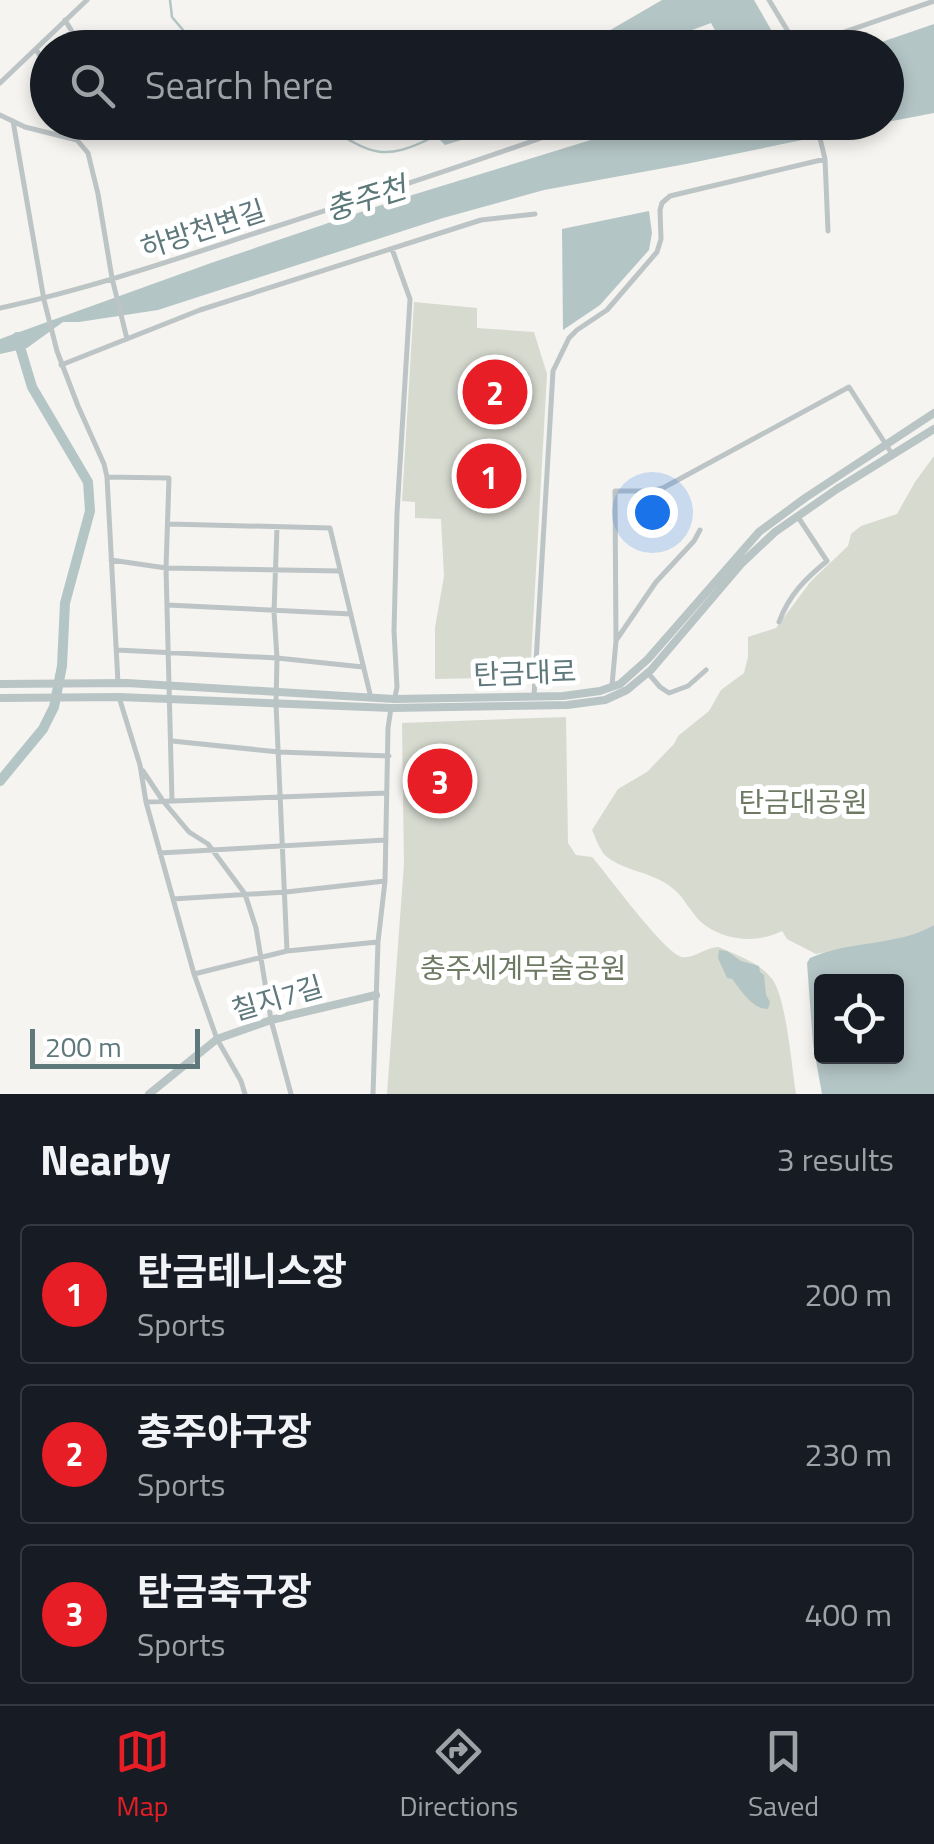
<!DOCTYPE html>
<meta charset="utf-8">
<style>
:root{--surface:#171b24;--page:#242831;--text:#f1f3f6;--muted:#9ea1a6;--line:#363941;--accent:#e71e26}
body{margin:0;font-family:"Titillium Web","Noto Sans KR",sans-serif;background:var(--page);color:var(--text)}
.controls{position:absolute;right:30px;bottom:30px;display:grid;overflow:hidden;border-radius:10px;box-shadow:0 5px 15px #0003}
.controls button{width:90px;height:90px;display:grid;place-items:center;padding:0;border:0;border-bottom:2px solid var(--line);background:var(--surface);color:var(--text);font:50px sans-serif}
.scale{position:absolute;left:30px;bottom:25px;width:170px;box-sizing:border-box;padding-left:10px;border:5px solid #5f787c;border-top:0;font-size:28px;line-height:35px;white-space:nowrap;color:#5f787c;-webkit-text-stroke:8px #fff;paint-order:stroke}
.you{position:absolute;left:652px;top:512px;width:35px;height:35px;margin:-25px;border:8px solid #fff;border-radius:50%;background:#1a73e8;box-shadow:0 0 0 15px #1a73e833}
.badge{display:grid;place-items:center;width:65px;height:65px;border-radius:50%;background:var(--accent);color:#fff;font-size:32px;font-weight:700}
.pin{position:absolute;translate:-50% -50%;border:5px solid #fff;box-shadow:0 2px 10px #0006}
.list{margin:0;padding:0;list-style:none}
h2{display:flex;justify-content:space-between;align-items:center;height:130px;margin:0;padding:0 40px;font-size:42px}
h2 small{font-size:32px;font-weight:400;color:var(--muted)}
.list li{display:grid;grid-template-columns:65px 1fr auto;gap:30px;align-items:center;box-sizing:border-box;height:140px;margin:0 20px 20px;padding:0 20px;border:2px solid var(--line);border-radius:10px}
.list b{display:block;font-size:38px;white-space:nowrap}
.list p{margin:0;font-size:32px;white-space:nowrap;color:var(--muted)}
.list em{font-size:32px;font-style:normal;color:var(--muted)}
.icon{flex:none;width:55px;height:55px;fill:none;stroke:currentColor;stroke-width:2;stroke-linecap:round;stroke-linejoin:round}
.map{position:relative;flex:none;width:934px;height:1094px;overflow:hidden}
.search{position:absolute;background:var(--surface);box-shadow:0 5px 15px #0003;left:30px;right:30px;top:30px;height:110px;display:flex;align-items:center;gap:25px;box-sizing:border-box;padding:0 35px;border-radius:55px;color:var(--muted);font-size:38px}
.sheet{height:610px;background:var(--surface)}
nav{display:flex;justify-content:space-around;align-items:center;box-sizing:border-box;height:140px;border-top:2px solid var(--line);background:var(--surface);font-size:28px;color:var(--muted)}
nav a{display:grid;justify-items:center;gap:5px}
nav .on{color:var(--accent)}
.map>svg:first-child{display:block}
.green{fill:#d6dacf}
.water{fill:#b4c5c5;fill-rule:evenodd}
.lines{fill:none;stroke-linecap:round;stroke-linejoin:round}
.stream{stroke:#b4c5c5;stroke-width:2.5}
.river{stroke:#b4c5c5;stroke-width:10}
.street{stroke:#bdc4c5;stroke-width:5}
.secondary{stroke:#b9c4c5;stroke-width:8}
.labels{text-anchor:middle;stroke-width:10;stroke-linejoin:round;paint-order:stroke}
.street-label{font-size:28px;fill:#5f787c;stroke:#fff}
.park-label{font-size:28px;fill:#6d7962;stroke:#fff}
.water-label{font-size:30px;font-style:italic;fill:#5a7878;stroke:#fff}
</style>
<div class="map">
<svg width="934" height="1094" viewBox="0 0 934 1094">
<rect width="100%" height="100%" fill="#f5f4f0"/>
<!-- green -->
<path class="green" d="M414 302 477 308V328L534 332 547 374 530 677 435 679V628L444 576 441 519 415 518V502L402 501Z
M934 456V925C898 945 856 945 816 954L787 939 782 931C757 944 723 941 701 922 690 912 684 896 671 887 652 872 625 871 607 857 600 852 596 838 592 830L618 789 647 772 674 744 678 736 709 711 721 690 744 673 748 657V637L776 628 811 581 848 546 851 534 861 526 897 514 915 482Z
M566 717 568 843 576 855 592 857C607 874 665 954 682 957 694 959 706 947 719 947 738 956 759 962 772 979 786 996 792 1069 796 1094H387L404 864 402 723Z"/>
<!-- water -->
<path class="water" d="M662 0H754L773 33 746 45 739 30 718 36 711 23 655 44V47H581Z
M934 24V113L887 122 886 48 867 47Z
M437 122H517V123L445 145 432 132 430 125Z
M674 123H885L686 164 544 190 443 218 158 310 79 322H63L27 348 0 354V339L211 263 396 200 594 139Z
M649 211 652 233 649 250 600 305 563 330 562 229Z
M934 925V1094H822L813 1044 807 963 810 958C850 940 895 947 934 925ZM822 982H896V1056H822Z
M719 950 727 951 741 961 759 966 760 972 764 975 766 995 770 1002 768 1009C752 1009 741 990 732 979L727 978 718 958Z"/>
<g class="lines">
<!-- stream -->
<path class="stream" d="M170 0 172 17 194 43 201 48
M321 122C369 153 381 164 435 136"/>
<!-- river -->
<path class="river" d="M0 781 43 729 54 707 62 666 65 603 90 511 88 482 32 387 17 337"/>
<!-- street -->
<path class="street" d="M769 0 798 48
M65 20 82 48
M798 48 934 1
M36 49 48 70
M0 83 87 0
M0 115 25 127 77 140 88 153 98 194 112 278 127 339
M13 121 44 300 57 351 78 406 104 464 107 477 118 683
M816 122 825 159 828 231
M392 249 410 299 397 513 394 631 397 687 395 697
M0 308C89 289 176 259 262 231 371 196 479 161 586 122
M61 365 200 310 481 220 535 214
M107 477 169 478 166 568 172 801
M168 524 330 528 371 698
M277 527 274 612 277 658 276 704 287 951
M111 560 166 568 340 571
M167 605 351 614
M779 622C789 595 805 579 827 561L798 517
M617 639 656 582 694 541 700 530
M117 650 277 658 363 667
M648 673 660 687 669 693 688 686 706 670
M612 685 616 641 615 491H650L663 488 849 387 892 454
M534 696 553 371 569 338 577 330 607 310 657 252 661 239 660 210 662 203 670 196 825 159
M119 697 140 765 146 802 194 974 217 1039 241 1081 245 1094
M172 741 279 752 389 756
M143 771 163 801 189 832 208 844 245 894 256 928 271 1020 291 1094
M146 802 387 793
M160 853 386 840
M173 899 286 892 385 881
M194 974 287 951 378 942
M373 1094 378 942 385 881 388 728 391 708"/>
<!-- secondary -->
<path class="secondary" d="M0 684 127 683 394 699 563 696 600 691 620 684 648 659 759 532 805 498 934 413
M0 698 119 697 391 708 567 705 605 700 627 690 651 670 742 563 775 532 837 489 934 429
M149 1094 217 1039 271 1020 376 995"/>
</g>
<g class="labels">
<!-- street labels -->
<g class="street-label">
<text transform="translate(203 229) rotate(-18)" y="10">하방천변길</text>
<text transform="translate(525 673) rotate(-2)" y="10">탄금대로</text>
<text transform="translate(277 998) rotate(-16)" y="10">칠지7길</text>
</g>
<!-- park labels -->
<g class="park-label">
<text x="803" y="812">탄금대공원</text>
<text x="523" y="978">충주세계무술공원</text>
</g>
<!-- water labels -->
<g class="water-label">
<text transform="translate(366 199) rotate(-17)" y="10">충주천</text>
</g>
</g>
</svg>
<div class="controls">
<button><svg class="icon" aria-label="locate" viewBox="0 0 24 24"><circle cx="12" cy="12" r="6"/><path d="M12 2v4M12 18v4M2 12h4M18 12h4"/></svg></button>
</div>
<div class="scale">200 m</div>
<div class="you"></div>
<div class="pin badge" style="left:489px;top:476px">1</div>
<div class="pin badge" style="left:495px;top:392px">2</div>
<div class="pin badge" style="left:440px;top:781px">3</div>
<div class="search"><svg class="icon" aria-label="search" viewBox="0 0 24 24"><circle cx="10" cy="10" r="6"/><path d="M15 15l6 6"/></svg>Search here</div>
</div>
<section class="sheet">
<h2>Nearby<small>3 results</small></h2>
<ul class="list">
<li><span class="badge">1</span><div><b>탄금테니스장</b><p>Sports</p></div><em>200 m</em></li>
<li><span class="badge">2</span><div><b>충주야구장</b><p>Sports</p></div><em>230 m</em></li>
<li><span class="badge">3</span><div><b>탄금축구장</b><p>Sports</p></div><em>400 m</em></li>
</ul>
</section>
<nav>
<a class="on"><svg class="icon" aria-label="map" viewBox="0 0 24 24"><path d="M3 6l6-2 6 2 6-2v14l-6 2-6-2-6 2zM9 4v14M15 6v14"/></svg>Map</a>
<a><svg class="icon" aria-label="directions" viewBox="0 0 24 24"><path d="M12 3l9 9-9 9-9-9zM9 14v-3h6M13 9l2 2-2 2"/></svg>Directions</a>
<a><svg class="icon" aria-label="saved" viewBox="0 0 24 24"><path d="M7 4h10v16l-5-4-5 4z"/></svg>Saved</a>
</nav>
